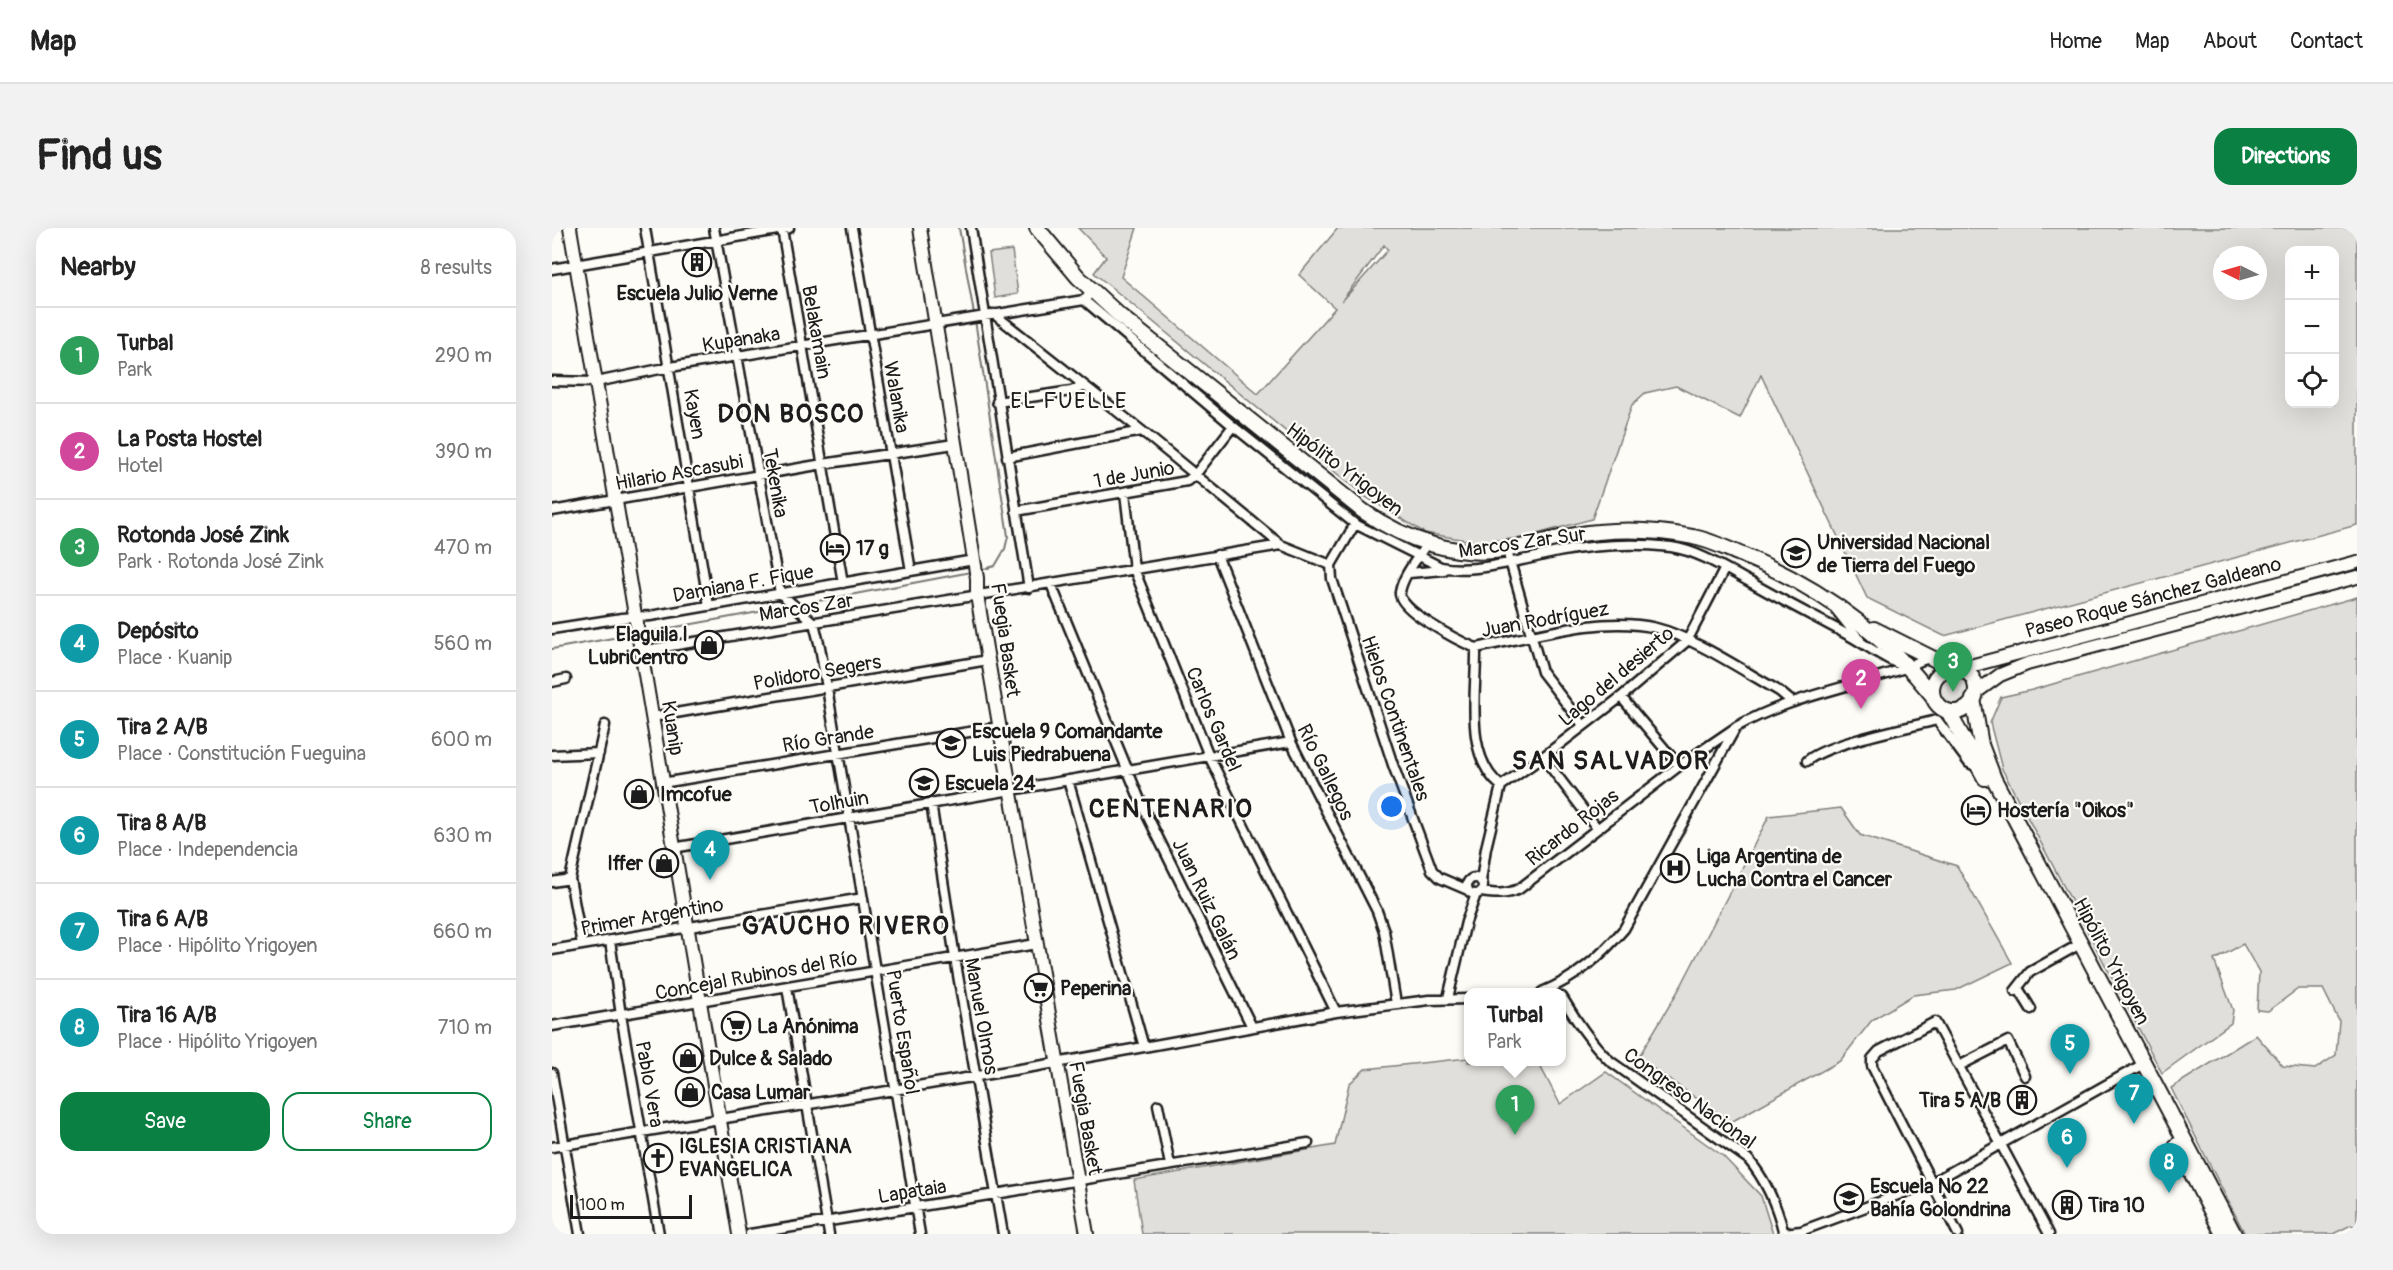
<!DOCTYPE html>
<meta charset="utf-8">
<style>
:root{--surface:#fff;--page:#f2f2f2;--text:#222;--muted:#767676;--line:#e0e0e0;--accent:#0b8043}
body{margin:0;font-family:Pangolin,sans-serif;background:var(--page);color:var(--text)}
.controls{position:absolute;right:18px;top:18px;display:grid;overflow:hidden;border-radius:12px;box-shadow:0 6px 24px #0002}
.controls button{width:54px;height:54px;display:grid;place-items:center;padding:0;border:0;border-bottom:2px solid var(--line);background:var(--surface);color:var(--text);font:30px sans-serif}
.compass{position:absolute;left:1661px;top:18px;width:54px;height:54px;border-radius:50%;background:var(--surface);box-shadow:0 6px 24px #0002;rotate:275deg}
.scale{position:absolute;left:18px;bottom:15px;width:122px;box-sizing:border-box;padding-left:6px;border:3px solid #1c1c1c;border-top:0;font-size:16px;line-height:21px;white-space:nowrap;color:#1c1c1c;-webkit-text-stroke:4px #fdfcf7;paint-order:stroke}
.you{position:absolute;left:840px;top:579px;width:21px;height:21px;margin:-15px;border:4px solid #fff;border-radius:50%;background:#1a73e8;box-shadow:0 0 0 9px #1a73e833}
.badge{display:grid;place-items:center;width:39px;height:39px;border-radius:50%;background:var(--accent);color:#fff;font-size:20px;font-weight:700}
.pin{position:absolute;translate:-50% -50px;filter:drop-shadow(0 2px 3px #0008)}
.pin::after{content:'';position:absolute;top:32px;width:21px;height:18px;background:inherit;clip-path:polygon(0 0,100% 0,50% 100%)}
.popup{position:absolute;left:912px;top:760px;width:102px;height:78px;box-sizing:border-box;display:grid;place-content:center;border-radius:12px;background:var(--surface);filter:drop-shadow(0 2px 4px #0005);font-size:20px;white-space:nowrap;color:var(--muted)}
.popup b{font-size:22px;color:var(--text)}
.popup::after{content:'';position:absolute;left:50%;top:100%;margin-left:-12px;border:12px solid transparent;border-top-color:var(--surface)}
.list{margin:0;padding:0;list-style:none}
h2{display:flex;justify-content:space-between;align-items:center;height:78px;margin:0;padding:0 24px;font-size:26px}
h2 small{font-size:20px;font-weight:400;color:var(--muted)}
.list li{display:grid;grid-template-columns:39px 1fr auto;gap:18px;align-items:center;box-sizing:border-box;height:96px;padding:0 24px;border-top:2px solid var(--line)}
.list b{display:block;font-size:22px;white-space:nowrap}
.list p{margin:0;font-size:20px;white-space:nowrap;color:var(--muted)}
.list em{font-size:20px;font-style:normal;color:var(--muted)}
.actions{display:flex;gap:12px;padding:18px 24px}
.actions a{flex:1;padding:14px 0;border:2px solid var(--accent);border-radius:18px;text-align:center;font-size:21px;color:var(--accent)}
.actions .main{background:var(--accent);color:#fff}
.icon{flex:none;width:33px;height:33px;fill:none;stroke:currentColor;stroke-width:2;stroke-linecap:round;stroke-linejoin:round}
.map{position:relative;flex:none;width:1805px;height:1006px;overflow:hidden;border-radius:18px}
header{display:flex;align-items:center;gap:36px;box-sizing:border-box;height:84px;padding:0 30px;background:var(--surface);border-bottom:2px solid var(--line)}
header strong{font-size:28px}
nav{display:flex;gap:33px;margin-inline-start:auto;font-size:21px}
.intro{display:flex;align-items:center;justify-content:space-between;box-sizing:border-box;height:144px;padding:0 36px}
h1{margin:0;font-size:42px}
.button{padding:15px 27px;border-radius:18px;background:var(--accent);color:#fff;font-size:21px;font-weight:700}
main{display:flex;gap:36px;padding:0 36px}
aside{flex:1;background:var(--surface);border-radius:18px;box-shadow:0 6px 24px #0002}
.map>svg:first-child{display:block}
.green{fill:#e0dfdb;stroke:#7e7e7c;stroke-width:1.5;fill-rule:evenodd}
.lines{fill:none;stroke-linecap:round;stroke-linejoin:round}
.stream{stroke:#797876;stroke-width:2}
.minor-casing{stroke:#1c1c1c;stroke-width:13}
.secondary-casing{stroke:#1c1c1c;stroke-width:16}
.primary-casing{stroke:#1c1c1c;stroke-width:18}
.minor{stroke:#fdfcf7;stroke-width:8}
.secondary{stroke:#fdfcf7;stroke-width:12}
.primary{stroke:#fdfcf7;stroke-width:14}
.labels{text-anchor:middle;stroke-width:4.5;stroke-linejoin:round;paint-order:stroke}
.poi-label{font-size:20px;font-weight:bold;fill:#1c1c1c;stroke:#fdfcf7;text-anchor:start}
.street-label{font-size:20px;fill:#1c1c1c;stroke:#fdfcf7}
.quarter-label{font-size:22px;letter-spacing:1.5px;fill:#1c1c1c;stroke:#fdfcf7}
.district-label{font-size:26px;font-weight:bold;letter-spacing:1.5px;fill:#1c1c1c;stroke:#fdfcf7}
</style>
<header>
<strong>Map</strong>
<nav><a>Home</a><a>Map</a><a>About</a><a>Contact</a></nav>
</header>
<div class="intro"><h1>Find us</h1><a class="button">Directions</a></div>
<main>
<aside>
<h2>Nearby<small>8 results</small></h2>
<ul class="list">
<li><span class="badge" style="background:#2e9e5b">1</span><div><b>Turbal</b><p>Park</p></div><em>290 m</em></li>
<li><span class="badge" style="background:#d1479c">2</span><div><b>La Posta Hostel</b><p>Hotel</p></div><em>390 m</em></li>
<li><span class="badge" style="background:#2e9e5b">3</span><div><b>Rotonda José Zink</b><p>Park · Rotonda José Zink</p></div><em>470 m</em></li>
<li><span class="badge" style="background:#0f9aa8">4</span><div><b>Depósito</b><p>Place · Kuanip</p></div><em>560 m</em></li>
<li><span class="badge" style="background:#0f9aa8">5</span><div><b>Tira 2 A/B</b><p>Place · Constitución Fueguina</p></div><em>600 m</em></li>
<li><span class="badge" style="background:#0f9aa8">6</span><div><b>Tira 8 A/B</b><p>Place · Independencia</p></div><em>630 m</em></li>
<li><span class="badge" style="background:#0f9aa8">7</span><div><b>Tira 6 A/B</b><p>Place · Hipólito Yrigoyen</p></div><em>660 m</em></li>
<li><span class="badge" style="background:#0f9aa8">8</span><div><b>Tira 16 A/B</b><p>Place · Hipólito Yrigoyen</p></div><em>710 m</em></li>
</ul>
<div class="actions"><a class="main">Save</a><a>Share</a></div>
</aside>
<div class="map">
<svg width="1805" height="1006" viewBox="0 0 1805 1006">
<rect width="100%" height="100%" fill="#fdfcf7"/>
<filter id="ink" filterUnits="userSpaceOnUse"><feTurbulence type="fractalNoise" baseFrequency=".0167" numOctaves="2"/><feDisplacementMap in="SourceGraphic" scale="12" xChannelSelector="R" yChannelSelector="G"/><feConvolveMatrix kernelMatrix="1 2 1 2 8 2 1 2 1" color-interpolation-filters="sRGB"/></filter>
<g filter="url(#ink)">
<!-- green -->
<path class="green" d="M526 0H585L569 49 706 166 783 80 747 47 786 0H1805V297L1392 408 1315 370 1209 147 1188 190 1124 158 1093 165 1080 177 1040 291 970 310 926 314 873 305 812 268 542 45 554 29ZM832 17 836 22 791 72V71ZM1738 22H1782V176H1738ZM1670 27H1706V63H1670Z
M460 22 466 66 443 70 437 25Z
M1805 369V999L1799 997 1781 1006H1693L1619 860 1704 807 1731 838 1763 841 1784 827 1787 793 1771 761H1746L1716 783 1705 782 1707 744 1691 716 1662 732 1681 782 1679 795 1610 845 1450 541 1438 495 1449 469 1480 462Z
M1384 462a17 17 0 1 1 34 0a17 17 0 1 1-34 0Z
M1289 580 1308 607 1405 638 1460 735 1404 762 1361 767 1320 792 1288 833 1179 894 1086 830 1129 758 1217 588Z
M916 830V834H986L1008 876 1054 844 1171 928 1209 968 1221 1006H590L582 952 783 917 797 856 813 841Z"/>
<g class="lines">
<!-- stream -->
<path class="stream" d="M407 0 422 86
M423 92 456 308 453 321 443 338 428 342
M245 377 419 344
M91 405 239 378
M0 421 83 406"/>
<!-- minor casing -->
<g class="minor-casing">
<path id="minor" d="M93 0 157 378
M162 0 228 365 262 395 268 419 368 1006
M300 0 359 343
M419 0 477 360
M230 1 291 355
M0 41 237 0
M532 72 681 198 803 296 889 339C922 346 973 331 1006 324 1042 317 1083 315 1119 319 1147 323 1174 341 1198 354 1231 373 1265 390 1298 408 1316 418 1331 430 1349 437
M442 86 590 203 729 317
M0 153 44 154 118 139 532 72 535 69
M445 174 519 163 533 158
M455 229 590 203
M573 265 582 341 657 528 784 784
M0 283 271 236 402 216
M464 283 635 253 643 247 681 198
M875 315C866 330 851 347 848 364 844 381 909 414 924 420 979 409 1050 387 1104 400 1141 409 1193 444 1227 463L1239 473
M665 327 739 514 825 683 832 703 844 776
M957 330 990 444 1031 497
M779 337 780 351 841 537 880 642 888 650 916 662
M779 337 803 296
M857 345 892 342
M499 356 590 577 700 799
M1284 382 1308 412
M0 401 70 390 98 388 422 332
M924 420C925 463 911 528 949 558L934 620 929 653
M88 423 729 317 779 337
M0 454 14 451
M1069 469 1127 538
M100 489 436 432
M0 527 47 525
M991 529 1045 600
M1255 533C1275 515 1355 500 1385 492L1417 535 1423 538
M516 552 592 819
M110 555 447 499
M949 558 991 529 1069 469 1135 413 1173 340
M379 575 403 730 451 1006
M121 620 739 514
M915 658a8 8 0 1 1 16 0a8 8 0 1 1-16 0Z
M0 654 18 651
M929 664C943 666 954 667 967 661L1127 538 1183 500
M58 713 69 787 107 1006
M30 717 18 651 53 497
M0 722 311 670
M235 759 277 1006
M1466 760 1479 781
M1463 763 1478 744 1528 716
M990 764C1024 750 1049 728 1072 701L1184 499C1229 474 1269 466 1318 451 1329 448 1342 444 1353 440 1362 436 1368 432 1378 430
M1010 769C1024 792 1038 814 1058 833L1196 931C1215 953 1225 978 1232 1006
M896 770 914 694 924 666
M0 798 484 716
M1407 838 1456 813 1473 848
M0 845 28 1006
M606 877 618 937
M0 919 504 835 784 784 877 772 916 771
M1232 1005 1249 1003 1381 954 1593 835
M198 1006 756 915
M1406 1006 1320 838V831L1327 823 1383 794 1497 1006"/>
</g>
<!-- secondary casing -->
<g class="secondary-casing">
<path id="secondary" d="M18 0 187 1006
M368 0 425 350V367L436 432 535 1006
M1407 441 1805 334
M1423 465 1448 447 1475 436 1805 349"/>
</g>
<!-- primary casing -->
<g class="primary-casing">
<path id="primary" d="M485 0 526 49 568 88 811 283C853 312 906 331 957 321 987 316 1016 306 1046 304 1077 301 1111 303 1141 309 1158 312 1173 320 1188 326 1264 357 1329 403 1380 467
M1322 401 1400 440
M1380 462a22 22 0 1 1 44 0a22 22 0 1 1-44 0Z
M1421 471 1429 517 1442 551 1682 1006
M1396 483 1433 550
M1625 917 1671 1006"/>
</g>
<!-- minor -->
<use href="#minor" class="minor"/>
<!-- secondary -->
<use href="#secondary" class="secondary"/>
<!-- primary -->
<use href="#primary" class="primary"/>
</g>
</g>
<!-- icons -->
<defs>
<g id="building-ring" transform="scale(1.5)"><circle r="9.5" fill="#fdfcf7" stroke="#1c1c1c" stroke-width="1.5"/><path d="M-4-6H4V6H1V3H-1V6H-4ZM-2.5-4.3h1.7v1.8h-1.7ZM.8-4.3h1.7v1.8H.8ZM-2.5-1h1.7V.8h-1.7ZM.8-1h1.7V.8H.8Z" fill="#1c1c1c"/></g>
<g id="hotel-ring" transform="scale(1.5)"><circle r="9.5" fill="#fdfcf7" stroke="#1c1c1c" stroke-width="1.5"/><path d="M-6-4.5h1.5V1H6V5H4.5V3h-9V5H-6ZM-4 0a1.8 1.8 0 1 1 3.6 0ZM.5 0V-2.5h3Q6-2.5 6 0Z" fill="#1c1c1c"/></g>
<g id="university-ring" transform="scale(1.5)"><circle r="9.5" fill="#fdfcf7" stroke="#1c1c1c" stroke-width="1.5"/><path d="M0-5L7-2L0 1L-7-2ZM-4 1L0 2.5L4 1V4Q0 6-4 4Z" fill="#1c1c1c"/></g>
<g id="shop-ring" transform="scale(1.5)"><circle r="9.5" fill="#fdfcf7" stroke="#1c1c1c" stroke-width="1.5"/><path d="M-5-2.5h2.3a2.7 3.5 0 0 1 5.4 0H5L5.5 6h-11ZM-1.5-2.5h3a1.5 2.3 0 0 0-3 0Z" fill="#1c1c1c"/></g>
<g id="school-ring" transform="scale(1.5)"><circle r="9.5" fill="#fdfcf7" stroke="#1c1c1c" stroke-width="1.5"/><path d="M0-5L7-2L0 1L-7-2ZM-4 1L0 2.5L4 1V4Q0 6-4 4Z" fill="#1c1c1c"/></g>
<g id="hospital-ring" transform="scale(1.5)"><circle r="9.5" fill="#fdfcf7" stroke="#1c1c1c" stroke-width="1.5"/><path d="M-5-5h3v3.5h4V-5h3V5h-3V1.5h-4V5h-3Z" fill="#1c1c1c"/></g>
<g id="supermarket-ring" transform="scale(1.5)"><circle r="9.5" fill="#fdfcf7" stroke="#1c1c1c" stroke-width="1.5"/><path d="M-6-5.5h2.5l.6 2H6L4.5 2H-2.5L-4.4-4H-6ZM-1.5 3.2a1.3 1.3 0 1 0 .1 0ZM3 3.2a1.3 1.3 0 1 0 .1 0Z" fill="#1c1c1c"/></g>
<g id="church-ring" transform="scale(1.5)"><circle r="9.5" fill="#fdfcf7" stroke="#1c1c1c" stroke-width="1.5"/><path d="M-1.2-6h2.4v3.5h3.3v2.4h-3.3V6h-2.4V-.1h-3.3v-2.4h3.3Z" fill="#1c1c1c"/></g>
</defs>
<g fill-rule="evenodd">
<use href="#building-ring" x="145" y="34"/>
<use href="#hotel-ring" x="283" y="320"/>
<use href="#university-ring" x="1244" y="325"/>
<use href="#shop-ring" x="157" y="417"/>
<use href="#school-ring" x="399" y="515"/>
<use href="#school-ring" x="372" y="555"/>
<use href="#shop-ring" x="87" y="566"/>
<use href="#hotel-ring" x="1424" y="582"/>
<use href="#shop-ring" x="112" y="635"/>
<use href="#hospital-ring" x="1123" y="640"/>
<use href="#supermarket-ring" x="487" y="760"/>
<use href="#supermarket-ring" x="184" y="798"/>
<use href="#shop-ring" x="136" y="830"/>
<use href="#shop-ring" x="138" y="864"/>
<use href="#building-ring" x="1470" y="872"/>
<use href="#church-ring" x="106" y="930"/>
<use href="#school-ring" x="1297" y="970"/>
<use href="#building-ring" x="1515" y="977"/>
</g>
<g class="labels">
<!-- poi labels -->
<g class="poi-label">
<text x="145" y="72" text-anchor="middle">Escuela Julio Verne</text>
<text x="1265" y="321">Universidad Nacional<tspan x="1265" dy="23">de Tierra del Fuego</tspan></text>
<text x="304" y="327">17 g</text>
<text x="136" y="413" text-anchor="end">Elaguila I<tspan x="136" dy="23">LubriCentro</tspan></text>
<text x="420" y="510">Escuela 9 Comandante<tspan x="420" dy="23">Luis Piedrabuena</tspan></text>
<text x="393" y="562">Escuela 24</text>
<text x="108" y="573">Imcofue</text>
<text x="1445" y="589">Hostería "Oikos"</text>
<text x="1144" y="635">Liga Argentina de<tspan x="1144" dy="23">Lucha Contra el Cancer</tspan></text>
<text x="91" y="642" text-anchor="end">Iffer</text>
<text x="508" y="767">Peperina</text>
<text x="205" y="805">La Anónima</text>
<text x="157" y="837">Dulce &amp; Salado</text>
<text x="159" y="871">Casa Lumar</text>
<text x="1449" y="879" text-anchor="end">Tira 5 A/B</text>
<text x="127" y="925">IGLESIA CRISTIANA<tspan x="127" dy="23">EVANGELICA</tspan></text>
<text x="1318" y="965">Escuela Nº 22<tspan x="1318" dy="23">Bahía Golondrina</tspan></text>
<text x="1536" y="984">Tira 10</text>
</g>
<!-- street labels -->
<g class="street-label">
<text transform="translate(265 104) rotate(80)" y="7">Belakamain</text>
<text transform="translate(189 111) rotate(-9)" y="7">Kupanaka</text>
<text transform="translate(345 169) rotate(80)" y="7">Walanika</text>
<text transform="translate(143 186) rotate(80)" y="7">Kayen</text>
<text transform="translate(793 241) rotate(37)" y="7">Hipólito Yrigoyen</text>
<text transform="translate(127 244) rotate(-10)" y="7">Hilario Ascasubi</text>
<text transform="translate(582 246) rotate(-10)" y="7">1 de Junio</text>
<text transform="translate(224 255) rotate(80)" y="7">Tekenika</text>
<text transform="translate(970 314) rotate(-8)" y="7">Marcos Zar Sur</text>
<text transform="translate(191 355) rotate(-10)" y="7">Damiana F. Fique</text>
<text transform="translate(1601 369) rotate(-15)" y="7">Paseo Roque Sánchez Galdeano</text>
<text transform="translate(254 379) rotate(-9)" y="7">Marcos Zar</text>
<text transform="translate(993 391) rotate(-10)" y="7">Juan Rodríguez</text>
<text transform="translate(454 412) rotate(82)" y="7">Fuegia Basket</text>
<text transform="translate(265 444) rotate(-10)" y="7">Polidoro Segers</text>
<text transform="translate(1064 448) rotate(-40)" y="7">Lago del desierto</text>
<text transform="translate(844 490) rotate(71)" y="7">Hielos Continentales</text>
<text transform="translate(662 491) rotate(67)" y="7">Carlos Gardel</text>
<text transform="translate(121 500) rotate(81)" y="7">Kuanip</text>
<text transform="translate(276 510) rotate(-9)" y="7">Río Grande</text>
<text transform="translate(774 544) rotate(64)" y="7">Río Gallegos</text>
<text transform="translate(287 574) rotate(-10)" y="7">Tolhuin</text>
<text transform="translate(1020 599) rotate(-38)" y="7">Ricardo Rojas</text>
<text transform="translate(655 671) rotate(64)" y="7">Juan Ruiz Galán</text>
<text transform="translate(100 688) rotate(-10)" y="7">Primer Argentino</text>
<text transform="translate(1560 733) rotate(62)" y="7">Hipólito Yrigoyen</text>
<text transform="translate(204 747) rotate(-10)" y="7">Concejal Rubinos del Río</text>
<text transform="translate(430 788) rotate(80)" y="7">Manuel Olmos</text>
<text transform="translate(351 804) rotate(81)" y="7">Puerto Español</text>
<text transform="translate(98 856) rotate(80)" y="7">Pablo Vera</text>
<text transform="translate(1138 870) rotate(36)" y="7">Congreso Nacional</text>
<text transform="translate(534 890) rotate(80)" y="7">Fuegia Basket</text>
<text transform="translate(360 963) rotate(-9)" y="7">Lapataia</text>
</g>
<!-- quarter labels -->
<g class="quarter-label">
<text x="517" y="180">EL FUELLE</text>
</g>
<!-- district labels -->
<g class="district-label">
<text x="239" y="194">DON BOSCO</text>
<text x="1059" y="541">SAN SALVADOR</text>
<text x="619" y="589">CENTENARIO</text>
<text x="294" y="706">GAUCHO RIVERO</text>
</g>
</g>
</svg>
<div class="controls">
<button>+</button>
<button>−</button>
<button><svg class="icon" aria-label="locate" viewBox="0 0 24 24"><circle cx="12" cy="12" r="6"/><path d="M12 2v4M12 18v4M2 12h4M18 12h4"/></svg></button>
</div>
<svg class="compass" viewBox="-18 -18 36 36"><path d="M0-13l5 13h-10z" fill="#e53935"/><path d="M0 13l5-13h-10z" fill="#767676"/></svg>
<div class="scale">100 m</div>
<div class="you"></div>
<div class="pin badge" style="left:963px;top:907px;background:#2e9e5b">1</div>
<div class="popup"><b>Turbal</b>Park</div>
<div class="pin badge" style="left:1309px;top:481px;background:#d1479c">2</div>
<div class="pin badge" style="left:1401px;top:464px;background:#2e9e5b">3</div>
<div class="pin badge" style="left:158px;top:652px;background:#0f9aa8">4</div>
<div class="pin badge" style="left:1518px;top:846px;background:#0f9aa8">5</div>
<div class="pin badge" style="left:1515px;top:940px;background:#0f9aa8">6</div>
<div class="pin badge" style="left:1582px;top:896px;background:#0f9aa8">7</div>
<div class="pin badge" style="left:1617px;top:965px;background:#0f9aa8">8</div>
</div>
</main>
